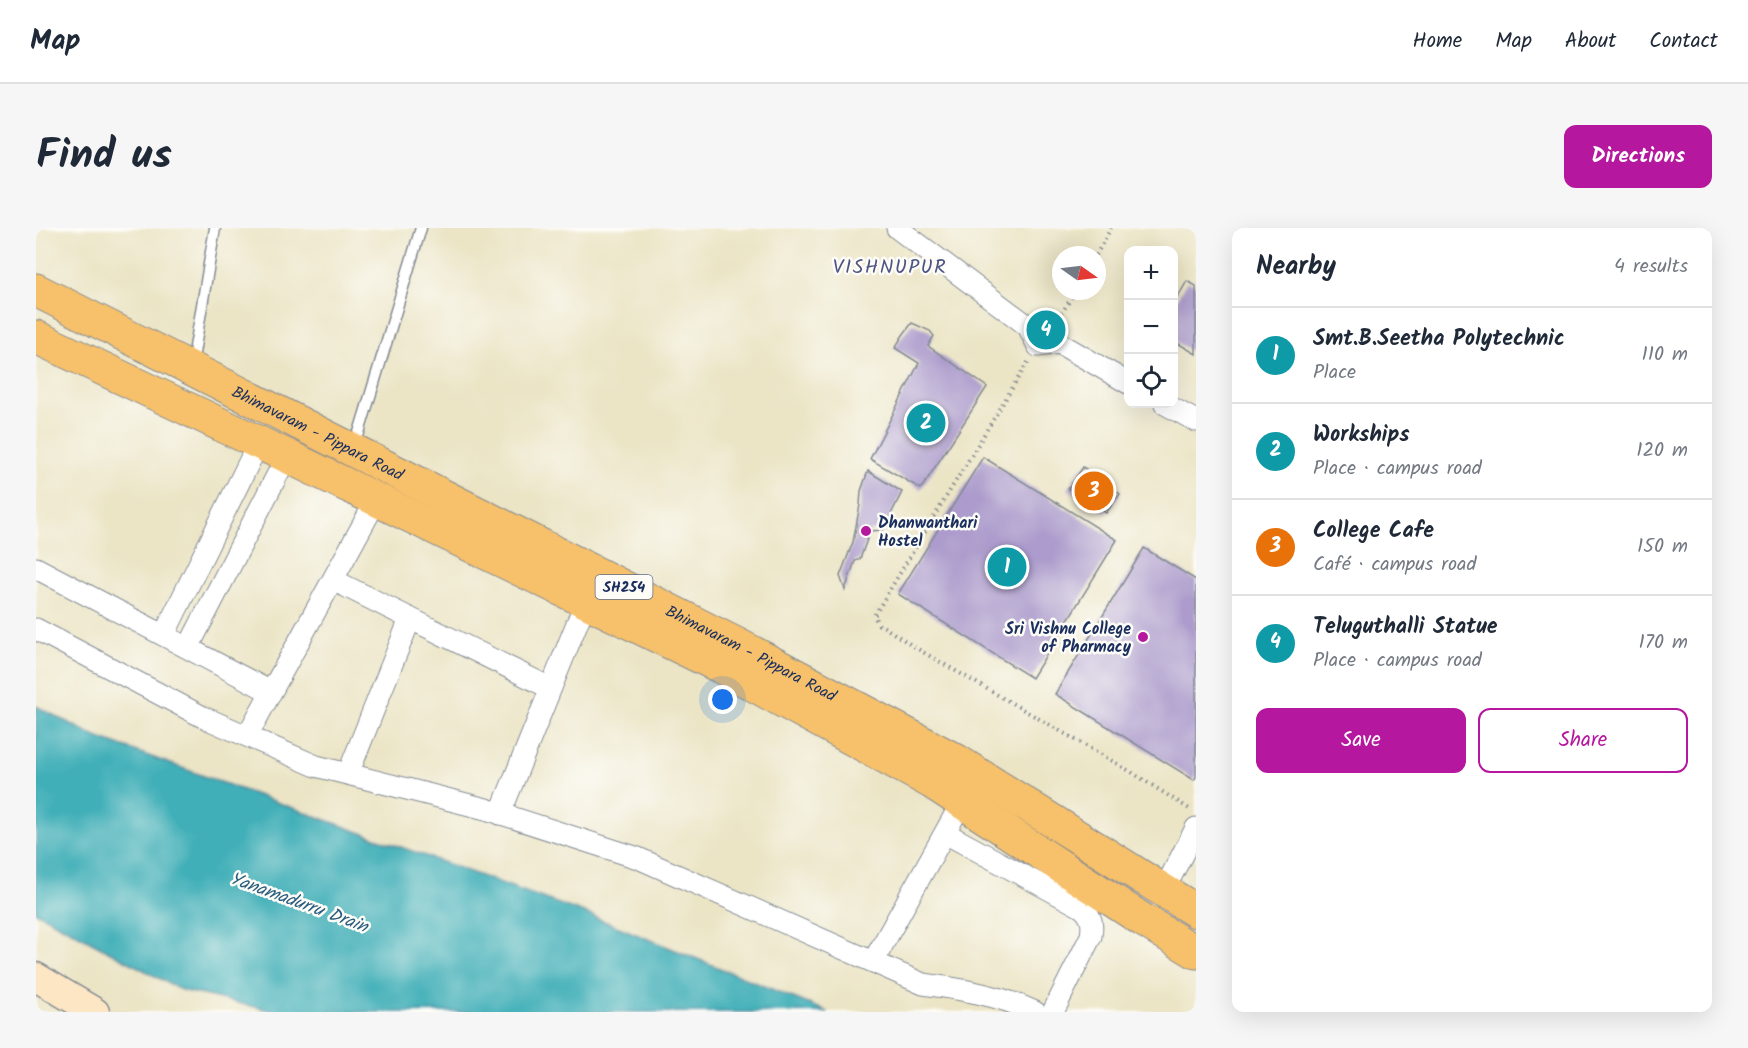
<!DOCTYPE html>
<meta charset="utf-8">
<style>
:root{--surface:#fff;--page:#f6f6f7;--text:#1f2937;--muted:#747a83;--line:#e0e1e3;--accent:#b5179e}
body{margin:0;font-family:Kalam,sans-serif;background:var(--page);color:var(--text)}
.controls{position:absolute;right:18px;top:18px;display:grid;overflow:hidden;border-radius:12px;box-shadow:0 6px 24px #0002}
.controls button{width:54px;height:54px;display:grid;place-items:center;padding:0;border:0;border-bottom:2px solid var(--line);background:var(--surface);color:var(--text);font:30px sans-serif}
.compass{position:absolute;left:1016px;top:18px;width:54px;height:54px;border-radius:50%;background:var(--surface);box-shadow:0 6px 24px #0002;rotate:104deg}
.you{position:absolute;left:687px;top:472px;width:21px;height:21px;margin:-15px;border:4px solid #fff;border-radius:50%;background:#1a73e8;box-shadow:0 0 0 9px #1a73e833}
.badge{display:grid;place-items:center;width:39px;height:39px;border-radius:50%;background:var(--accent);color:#fff;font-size:20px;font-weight:700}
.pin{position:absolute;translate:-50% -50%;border:3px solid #fff;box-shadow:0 2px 6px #0006}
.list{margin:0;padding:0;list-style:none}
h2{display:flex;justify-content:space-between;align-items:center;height:78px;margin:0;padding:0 24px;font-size:26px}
h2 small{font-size:20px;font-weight:400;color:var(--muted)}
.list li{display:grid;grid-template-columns:39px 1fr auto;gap:18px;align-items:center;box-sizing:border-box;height:96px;padding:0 24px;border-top:2px solid var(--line)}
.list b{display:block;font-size:22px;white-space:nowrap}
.list p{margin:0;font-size:20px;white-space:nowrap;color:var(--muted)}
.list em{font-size:20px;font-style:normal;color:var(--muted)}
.actions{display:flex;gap:12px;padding:18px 24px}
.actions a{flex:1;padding:14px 0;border:2px solid var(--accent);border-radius:12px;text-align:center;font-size:21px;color:var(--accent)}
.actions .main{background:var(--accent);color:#fff}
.icon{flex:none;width:33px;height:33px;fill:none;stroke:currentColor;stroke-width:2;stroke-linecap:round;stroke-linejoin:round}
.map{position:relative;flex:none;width:1160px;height:784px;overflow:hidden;border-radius:12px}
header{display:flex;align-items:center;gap:36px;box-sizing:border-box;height:84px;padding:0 30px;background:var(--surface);border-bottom:2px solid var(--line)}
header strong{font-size:28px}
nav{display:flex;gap:33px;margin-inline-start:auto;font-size:21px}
.intro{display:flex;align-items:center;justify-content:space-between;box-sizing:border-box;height:144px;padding:0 36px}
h1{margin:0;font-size:42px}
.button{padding:15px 27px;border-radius:12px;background:var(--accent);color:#fff;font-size:21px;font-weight:700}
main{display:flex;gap:36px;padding:0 36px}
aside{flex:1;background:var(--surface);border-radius:12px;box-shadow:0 6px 24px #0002}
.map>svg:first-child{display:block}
.water{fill:#3fafb8;stroke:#2d6f8b;stroke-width:1.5}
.building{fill:#ac9bcc}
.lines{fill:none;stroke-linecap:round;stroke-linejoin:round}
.lane-casing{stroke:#838a92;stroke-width:13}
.street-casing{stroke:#838a92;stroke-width:23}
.secondary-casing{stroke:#838a92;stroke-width:31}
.primary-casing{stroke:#838a92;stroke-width:35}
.path{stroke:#838a92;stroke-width:4;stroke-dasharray:1.5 4.5;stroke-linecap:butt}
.lane{stroke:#fff;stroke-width:10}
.street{stroke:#fff;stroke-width:21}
.secondary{stroke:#fce6c4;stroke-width:28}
.primary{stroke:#f7c06b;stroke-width:33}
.poi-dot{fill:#b5179e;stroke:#fdfcf7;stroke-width:2}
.labels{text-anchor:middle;stroke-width:5;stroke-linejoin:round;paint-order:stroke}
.shield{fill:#fdfcf7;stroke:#5f6c8c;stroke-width:1.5}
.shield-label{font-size:15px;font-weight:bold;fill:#1b2f5e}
.street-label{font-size:16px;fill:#1b2f5e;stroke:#fdfcf7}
.poi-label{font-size:16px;font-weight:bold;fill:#1b2f5e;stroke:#fdfcf7;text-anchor:start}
.water-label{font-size:18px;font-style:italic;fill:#285c7e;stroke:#fdfcf7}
.quarter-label{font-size:20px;letter-spacing:1.5px;fill:#4e5584;stroke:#fdfcf7}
</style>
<header>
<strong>Map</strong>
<nav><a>Home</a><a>Map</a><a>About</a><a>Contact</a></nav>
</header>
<div class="intro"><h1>Find us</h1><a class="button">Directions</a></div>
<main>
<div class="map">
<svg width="1160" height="784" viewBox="0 0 1160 784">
<rect width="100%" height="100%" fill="#fdfcf7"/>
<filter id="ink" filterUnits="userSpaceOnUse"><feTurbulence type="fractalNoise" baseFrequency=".0167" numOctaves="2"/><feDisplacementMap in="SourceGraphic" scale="12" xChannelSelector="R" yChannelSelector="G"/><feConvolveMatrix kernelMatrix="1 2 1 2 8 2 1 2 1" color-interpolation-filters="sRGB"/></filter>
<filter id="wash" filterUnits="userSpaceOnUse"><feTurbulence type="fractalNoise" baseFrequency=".008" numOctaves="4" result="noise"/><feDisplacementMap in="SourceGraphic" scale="24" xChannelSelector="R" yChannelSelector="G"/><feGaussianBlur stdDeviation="1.35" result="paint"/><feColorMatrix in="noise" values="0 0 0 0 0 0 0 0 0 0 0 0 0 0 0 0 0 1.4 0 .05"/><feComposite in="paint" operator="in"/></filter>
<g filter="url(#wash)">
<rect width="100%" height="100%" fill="#ebe4c5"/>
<!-- water -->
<path class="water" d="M0 478 60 509 548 685 792 784H241L145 762 0 684Z"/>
<g id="blocks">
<!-- building -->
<path class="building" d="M1151 53 1160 58V126L1138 113V76Z
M876 95 894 103 898 108 892 118 951 159 885 261 834 231 883 135 859 120 867 107Z
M947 229 1081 312 996 450 862 366Z
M1047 239 1084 266 1070 285 1032 261Z
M832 243 866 264 847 302 834 303 824 331 819 333 809 362 804 348 817 314 824 277 825 263Z
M1108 320 1160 352V549L1158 552 1019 466Z"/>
</g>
</g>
<g filter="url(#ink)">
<use href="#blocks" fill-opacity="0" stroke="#838a92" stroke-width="1.5"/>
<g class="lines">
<!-- lane casing -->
<g class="lane-casing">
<path id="lane" d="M156 137 179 0
M319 218 385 0"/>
</g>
<!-- street casing -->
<g class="street-casing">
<path id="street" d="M861 0 992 98 1002 118 1023 115 1092 155
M1129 176 1160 193
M0 340 235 464
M297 352 514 460
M0 401 167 489 280 538 450 581 602 630 887 756C925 761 963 767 999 784
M128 407 223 214
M152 420 251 228
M211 508 341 271
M312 546 374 391
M464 586 550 373
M909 605 1047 680C1056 689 1057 696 1055 708L1017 784
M1128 662 1160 600
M837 734 926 574"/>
</g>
<!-- secondary casing -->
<g class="secondary-casing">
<path id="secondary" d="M0 749 59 784"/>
</g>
<!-- primary casing -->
<g class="primary-casing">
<g id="primary">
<path id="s1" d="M0 62 708 420 921 533 1160 683"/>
<path d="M0 109 251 228 685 439 897 555 1107 692 1160 724"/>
</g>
</g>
<!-- path -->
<path class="path" d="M1060 27 1075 0
M1003 85 1017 83 1025 86
M1028 97 1025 86 1040 63
M992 134 838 388 843 397 848 399 880 420 1092 542 1155 582"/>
<!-- lane -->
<use href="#lane" class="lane"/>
<!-- street -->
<use href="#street" class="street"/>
<!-- secondary -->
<use href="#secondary" class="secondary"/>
<!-- primary -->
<use href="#primary" class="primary"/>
</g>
</g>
<!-- markers -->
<g class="poi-dot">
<circle cx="830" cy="303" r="6"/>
<circle cx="1107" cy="409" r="6"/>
</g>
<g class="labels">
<!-- shield labels -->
<rect class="shield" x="559.5" y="347" width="57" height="24" rx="4.5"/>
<g class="shield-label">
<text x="588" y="364">SH254</text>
</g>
<!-- street labels -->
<g class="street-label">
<text dy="6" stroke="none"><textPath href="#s1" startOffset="316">Bhimavaram - Pippara Road</textPath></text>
<text dy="6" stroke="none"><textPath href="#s1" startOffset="802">Bhimavaram - Pippara Road</textPath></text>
</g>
<!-- poi labels -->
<g class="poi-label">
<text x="842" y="300">Dhanwanthari<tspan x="842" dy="18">Hostel</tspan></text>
<text x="1095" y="406" text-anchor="end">Sri Vishnu College<tspan x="1095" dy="18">of Pharmacy</tspan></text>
</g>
<!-- water labels -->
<g class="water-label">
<text transform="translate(263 674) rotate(20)" y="6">Yanamadurru Drain</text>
</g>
<!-- quarter labels -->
<g class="quarter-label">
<text x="854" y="45">VISHNUPUR</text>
</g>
</g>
</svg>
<div class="controls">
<button>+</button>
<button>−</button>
<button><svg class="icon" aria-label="locate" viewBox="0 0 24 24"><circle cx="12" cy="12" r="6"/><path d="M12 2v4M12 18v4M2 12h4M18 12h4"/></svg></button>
</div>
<svg class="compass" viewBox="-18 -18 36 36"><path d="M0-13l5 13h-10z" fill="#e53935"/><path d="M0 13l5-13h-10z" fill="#747a83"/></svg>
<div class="you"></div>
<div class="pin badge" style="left:971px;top:339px;background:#0f9aa8">1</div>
<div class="pin badge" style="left:890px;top:195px;background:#0f9aa8">2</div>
<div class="pin badge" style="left:1058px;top:263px;background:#e8710a">3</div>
<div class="pin badge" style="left:1010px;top:102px;background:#0f9aa8">4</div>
</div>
<aside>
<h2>Nearby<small>4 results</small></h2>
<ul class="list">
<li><span class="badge" style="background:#0f9aa8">1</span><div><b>Smt.B.Seetha Polytechnic</b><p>Place</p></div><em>110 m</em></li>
<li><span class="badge" style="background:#0f9aa8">2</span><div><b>Workships</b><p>Place · campus road</p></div><em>120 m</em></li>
<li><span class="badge" style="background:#e8710a">3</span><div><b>College Cafe</b><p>Café · campus road</p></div><em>150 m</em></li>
<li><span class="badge" style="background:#0f9aa8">4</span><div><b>Teluguthalli Statue</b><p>Place · campus road</p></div><em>170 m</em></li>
</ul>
<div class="actions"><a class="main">Save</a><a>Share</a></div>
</aside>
</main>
